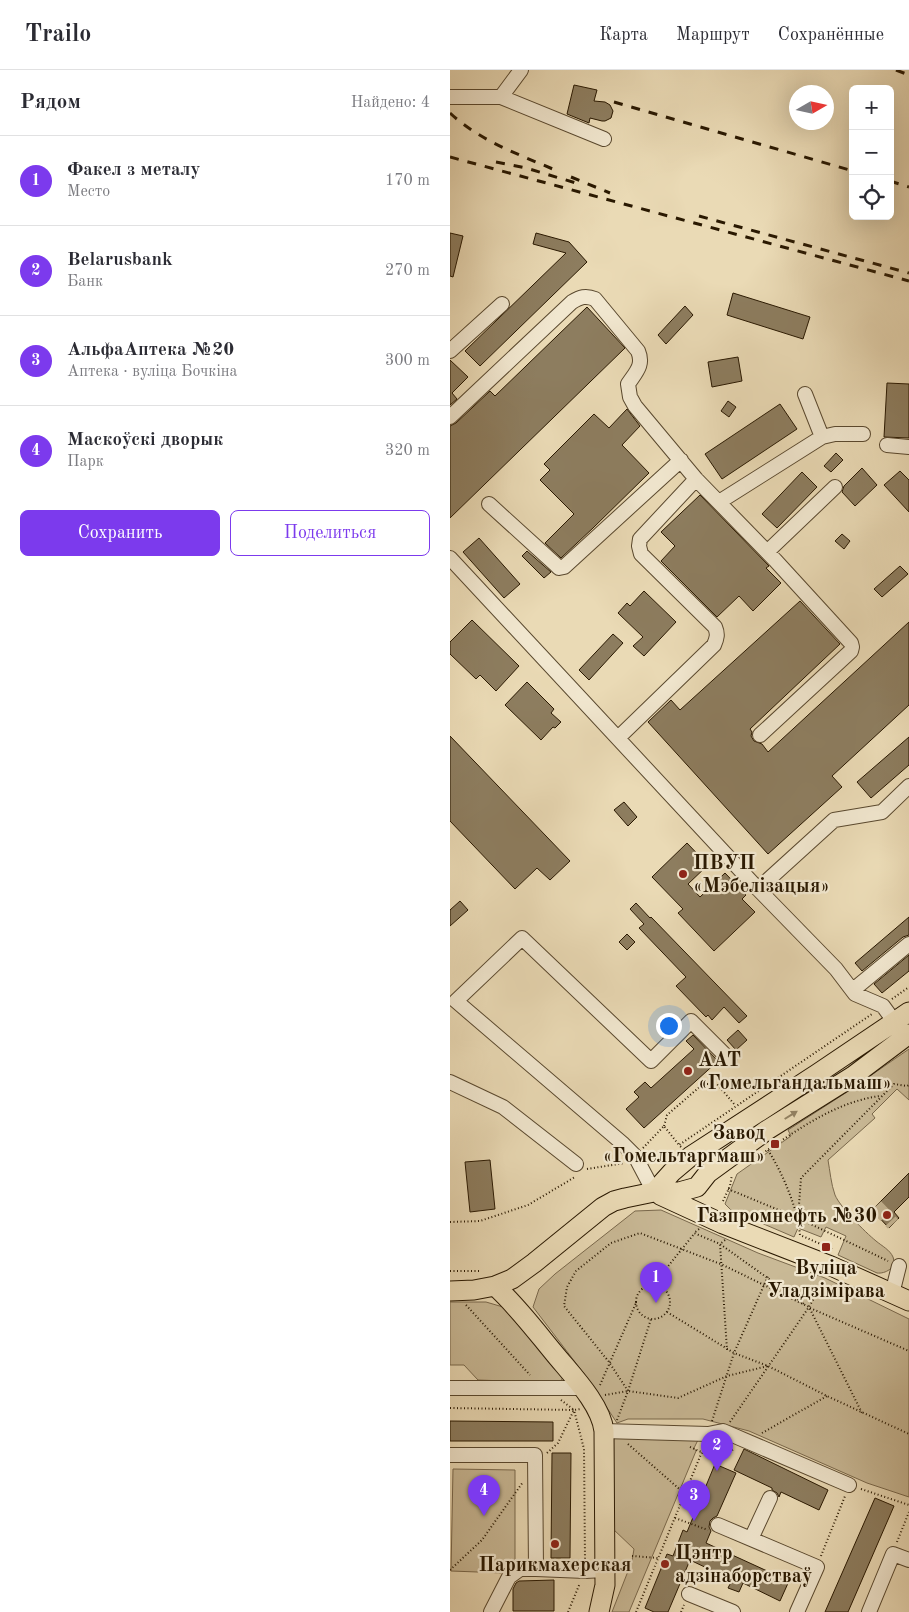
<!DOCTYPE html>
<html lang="ru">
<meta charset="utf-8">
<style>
:root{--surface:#fff;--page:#f2f2f3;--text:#2b2b33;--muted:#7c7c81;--line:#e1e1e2;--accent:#7c3aed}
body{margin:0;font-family:"Old Standard TT",serif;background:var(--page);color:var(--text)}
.controls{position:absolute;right:15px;top:15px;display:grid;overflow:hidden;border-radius:8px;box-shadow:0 5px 20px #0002}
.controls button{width:45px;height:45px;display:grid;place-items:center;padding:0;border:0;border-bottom:1px solid var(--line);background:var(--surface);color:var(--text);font:25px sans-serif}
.compass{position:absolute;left:339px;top:15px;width:45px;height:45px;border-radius:50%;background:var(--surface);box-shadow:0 5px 20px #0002;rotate:81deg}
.you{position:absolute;left:218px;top:955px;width:18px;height:18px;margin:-12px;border:4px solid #fff;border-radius:50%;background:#1a73e8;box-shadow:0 0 0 8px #1a73e833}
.badge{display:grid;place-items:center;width:32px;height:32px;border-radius:50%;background:var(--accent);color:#fff;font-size:16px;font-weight:700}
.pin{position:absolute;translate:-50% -41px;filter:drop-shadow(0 1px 2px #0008)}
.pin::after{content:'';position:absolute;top:26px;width:18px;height:15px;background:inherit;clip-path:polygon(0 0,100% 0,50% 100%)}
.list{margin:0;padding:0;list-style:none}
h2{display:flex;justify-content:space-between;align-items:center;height:65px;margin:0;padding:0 20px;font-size:21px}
h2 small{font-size:16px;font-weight:400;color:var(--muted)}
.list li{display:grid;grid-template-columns:32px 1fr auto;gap:15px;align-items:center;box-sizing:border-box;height:90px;padding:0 20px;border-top:1px solid var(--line)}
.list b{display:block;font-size:19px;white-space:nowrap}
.list p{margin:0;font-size:16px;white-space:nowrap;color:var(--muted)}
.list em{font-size:16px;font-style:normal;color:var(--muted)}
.actions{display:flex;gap:10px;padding:15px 20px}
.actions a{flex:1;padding:11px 0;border:1px solid var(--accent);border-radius:8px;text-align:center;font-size:18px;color:var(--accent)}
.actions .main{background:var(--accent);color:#fff}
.icon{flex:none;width:28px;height:28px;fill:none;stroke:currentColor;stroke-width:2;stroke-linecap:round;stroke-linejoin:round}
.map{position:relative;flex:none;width:459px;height:1542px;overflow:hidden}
header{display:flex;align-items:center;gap:30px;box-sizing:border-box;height:70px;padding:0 25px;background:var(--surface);border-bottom:1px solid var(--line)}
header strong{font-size:24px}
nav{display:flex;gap:28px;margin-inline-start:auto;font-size:18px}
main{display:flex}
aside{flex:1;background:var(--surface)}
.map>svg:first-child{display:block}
.green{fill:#c9b996;stroke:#79684c}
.building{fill:#8d7d5f;stroke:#291801}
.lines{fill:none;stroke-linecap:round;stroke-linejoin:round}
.minor-tunnel{stroke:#c3b391;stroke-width:14;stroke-dasharray:14 7;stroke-linecap:butt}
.minor-casing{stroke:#59482e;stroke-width:16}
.major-casing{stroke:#291801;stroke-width:21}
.path{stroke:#291801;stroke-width:2;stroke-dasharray:1 2.5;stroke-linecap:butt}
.minor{stroke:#f1e7cf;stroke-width:14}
.major{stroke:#eadab5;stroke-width:19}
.rail{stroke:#291801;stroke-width:3;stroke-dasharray:9 9;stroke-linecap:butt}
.oneway{fill:#938364}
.poi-dot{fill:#8f2418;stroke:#f1e7cf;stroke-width:2}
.labels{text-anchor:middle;stroke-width:4.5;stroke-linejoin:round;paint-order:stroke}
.poi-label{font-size:20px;font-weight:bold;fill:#291801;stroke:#f1e7cf;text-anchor:start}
</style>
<header>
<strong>Trailo</strong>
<nav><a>Карта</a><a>Маршрут</a><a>Сохранённые</a></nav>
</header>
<main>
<aside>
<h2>Рядом<small>Найдено: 4</small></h2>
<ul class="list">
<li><span class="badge">1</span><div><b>Факел з металу</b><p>Место</p></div><em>170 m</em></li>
<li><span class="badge">2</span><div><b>Belarusbank</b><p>Банк</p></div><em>270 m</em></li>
<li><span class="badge">3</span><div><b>АльфаАптека №20</b><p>Аптека · вуліца Бочкіна</p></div><em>300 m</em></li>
<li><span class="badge">4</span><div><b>Маскоўскі дворык</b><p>Парк</p></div><em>320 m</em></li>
</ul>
<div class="actions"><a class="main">Сохранить</a><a>Поделиться</a></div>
</aside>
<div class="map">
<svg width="459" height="1542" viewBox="0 0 459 1542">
<rect width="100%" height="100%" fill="#eadab5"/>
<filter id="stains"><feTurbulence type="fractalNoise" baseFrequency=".004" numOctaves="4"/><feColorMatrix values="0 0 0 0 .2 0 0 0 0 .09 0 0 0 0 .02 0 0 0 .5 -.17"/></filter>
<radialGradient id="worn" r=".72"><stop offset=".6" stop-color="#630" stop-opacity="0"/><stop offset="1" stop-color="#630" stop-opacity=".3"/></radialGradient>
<!-- green -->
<path class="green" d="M459 979V1030L447 1019 422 1044 425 1048 378 1090C380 1101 381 1114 385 1125 390 1137 415 1162 426 1171 432 1176 440 1180 443 1187 447 1198 435 1204 427 1203L388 1185 396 1166 376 1157 371 1167 348 1158 344 1167 281 1140 275 1134 287 1104 341 1066 338 1060 397 1022Z
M211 1140 308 1183 375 1208 459 1249V1427L417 1413 299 1361 253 1349H178L167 1353 138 1309 83 1237 89 1219 105 1204 185 1141Z
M0 1232H36L53 1237 113 1307 110 1313 28 1310 14 1295H0Z
M162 1364 250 1366 244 1378 246 1381 179 1542H162L182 1491 184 1479 162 1458Z
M3 1399 65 1400V1493L54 1503 1 1501Z"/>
<!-- building -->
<path class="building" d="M124 15 147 20 144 31 155 32 160 35 163 41 161 48 155 51H152L140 48 139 53 117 44Z
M0 163 13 166 3 207 0 206Z
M86 163 119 172 137 192 30 296 15 281 116 183 83 174Z
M283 223 360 247 353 269 277 245Z
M235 236 243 245 216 274 208 265Z
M137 237 175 278 0 448V356L6 353 40 321 45 326Z
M288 287 292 311 262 317 258 292Z
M0 290 18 307 2 323 7 329 0 335Z
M437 313 459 314V368L434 367Z
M278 331 286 337 279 347 271 341Z
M330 334 347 359 272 409 255 384Z
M177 339 190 356 172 375 199 403 143 458 111 488 95 473 124 444 90 410 100 400 94 394 144 344 159 358Z
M386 383 393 390 381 402 374 396Z
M412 398 427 415 405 436 392 422 394 416Z
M450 401 459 410V442L434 415Z
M352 402 367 417 327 458 312 444Z
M250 425 319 496 316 498 331 513 303 541 289 526 267 547 211 491 225 476 211 462Z
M392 464 400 471 394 479 385 471Z
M29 468 70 514 54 528 13 482Z
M77 481 101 502 94 508 72 486Z
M450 496 458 504 432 527 424 519Z
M194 521 226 552 194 586 183 576 193 567 168 543 177 533 180 536Z
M350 531 390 574 300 659 302 662 301 666 304 671 312 674 318 682 459 552V635L382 706 392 717 318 784 198 652 221 630 230 640Z
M22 550 69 596 46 621 30 605 26 609 0 584V572Z
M163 564 173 573 139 610 129 600Z
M77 612 104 639 101 643 111 652 105 658 103 657 91 670 55 635Z
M0 666 120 791 100 810 87 798 65 819 0 751Z
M459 667V695L421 728 407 712Z
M174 732 187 747 178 756 164 740Z
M237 773 258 795 238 814 250 827 275 803 296 825 292 829 305 842 264 881 228 843 233 839 202 807Z
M10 831 18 840 0 856V840Z
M186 833 200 848 201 847 297 946 289 953 274 937 262 950 258 945 256 947 226 916 236 907 189 858 194 854 180 839Z
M459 847V865L453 867 412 901 405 893Z
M177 864 185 872 177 880 169 872Z
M459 885V901L432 923 424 914Z
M288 960 297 970 286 980 277 970Z
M243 965 268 991 194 1058 176 1039 189 1027 184 1022 195 1012 201 1018 244 979 236 971Z
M40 1090 45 1139 20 1142 15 1092Z
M459 1103V1127L444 1142 449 1148 439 1158 422 1140Z
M0 1351 103 1352V1371H0Z
M294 1379 378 1420 369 1440 331 1422 329 1427 327 1423 322 1420V1418L284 1400Z
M102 1383H121L120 1488H101Z
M265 1394 286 1403 267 1446 263 1448 260 1451 259 1457 261 1461 256 1473 339 1511 330 1531 293 1513 289 1522 278 1518 282 1510 240 1490 218 1542H204L195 1538 217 1484 223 1486 233 1460 237 1462Z
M425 1428 444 1436 398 1542H375Z
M104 1510V1541H63V1519L66 1513 69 1511Z"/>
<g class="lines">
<!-- minor-tunnel -->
<path class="minor-tunnel" d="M426 1136 443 1154"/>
<!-- minor casing -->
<g class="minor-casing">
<path id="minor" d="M0 27H51L154 69
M51 27 71 0
M0 281 52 234
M355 324 372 367
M0 347 122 232C130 227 136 225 145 229L188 281C194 295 186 302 178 314L180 327 185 336 246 409 190 469 189 476 191 484 265 557C268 564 267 568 264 575L168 668
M437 375 459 377
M246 409 325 490 401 573 402 577 401 581 310 665
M269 432 372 367 385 364H413
M39 434 105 494 109 498 114 497 231 390
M317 482 385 417
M0 488 308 819 386 899 405 924 433 936 449 958
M308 819 384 750 432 742 459 716
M403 920 459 874
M0 1012 53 1037 126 1094
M204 1122 185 1086 172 1073 6 931 72 868 201 991 241 951 280 990
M439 1223 444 1216 449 1196
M0 1318H132
M154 1361 258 1364 273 1361 399 1415
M0 1385H85L86 1499 135 1501 155 1500
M268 1455 367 1497 347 1542
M301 1469 320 1428
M239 1524 283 1542
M41 1542 59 1507 70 1499H86
M419 1542 443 1484 459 1490"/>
</g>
<!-- major casing -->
<g class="major-casing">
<path id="major" d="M204 1122 222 1102 241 1086 367 1004 459 942
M210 1125 273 1154 381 1196 459 1231
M45 1216C67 1236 85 1260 104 1283 121 1304 151 1334 154 1361L155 1515 149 1542
M0 1221 24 1220 45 1216 62 1209 84 1193 153 1137 164 1131 175 1128 204 1122H229L247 1117 258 1103 317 1060 403 1006 459 964"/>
</g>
<!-- path -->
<path class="path" d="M442 929 459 917
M214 1056 217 1045 253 1014H267L285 1035
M231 1077 229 1075 422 944
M193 1078 214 1056 229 1075
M318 1080C331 1101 340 1122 347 1146
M304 1089C342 1064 383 1032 430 1026
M137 1099 175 1093
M278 1119 348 1148 438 1191
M273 1131 280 1116 282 1105
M0 1152 30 1151 78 1135 125 1107
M249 1159 244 1163 270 1174 354 1234
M275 1170 270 1174 277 1280
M382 1179 350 1165 348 1148 351 1108 444 1014 457 1016 459 1015
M0 1201H30
M203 1215 244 1164
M186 1232a17 17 0 1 1 34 0a17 17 0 1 1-34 0Z
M16 1235 80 1305
M360 1238 459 1281
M217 1242 284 1283 318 1296 377 1326 459 1364
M150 1315 186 1233
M178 1321 159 1292 114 1236 117 1217 126 1201 161 1173 190 1163 273 1195 359 1237 412 1343
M155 1325 178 1321 228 1328 277 1306 318 1296
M111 1330 124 1340 131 1339
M0 1338 124 1340 134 1379 135 1489
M167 1350 178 1321 201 1249
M262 1351 284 1283 318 1206
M280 1352 359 1237 374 1210
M312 1363 377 1326
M178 1374 235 1424
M240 1377 267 1389 270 1374
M97 1383 108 1373 124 1340
M267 1389 284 1379
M411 1419 459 1435
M225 1448 258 1460
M447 1472 459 1442
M182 1486 208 1488
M371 1486 395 1426
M0 1500 32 1470 73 1412
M118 1542 130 1513
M186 1542 254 1377
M231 1542 234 1535"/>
<!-- minor -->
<use href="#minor" class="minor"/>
<!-- major -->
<use href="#major" class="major"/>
<!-- rail -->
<path class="rail" d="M446 0 459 5
M164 32 403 101
M0 43C30 71 68 84 105 100
M0 87 459 211
M46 92 76 98 126 113
M121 107 160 123
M440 111 459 117
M249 146 459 203"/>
</g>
<!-- one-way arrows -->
<defs><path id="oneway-solid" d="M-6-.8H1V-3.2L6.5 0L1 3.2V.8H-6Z" transform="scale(1.25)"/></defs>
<use class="oneway" href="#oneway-solid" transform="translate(341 1045) rotate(-32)"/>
<!-- markers -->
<g class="poi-dot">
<circle cx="233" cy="804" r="5"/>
<circle cx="238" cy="1001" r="5"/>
<rect x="320" y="1069" width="10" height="10" rx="2.5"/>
<circle cx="437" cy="1145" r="5"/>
<rect x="371" y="1172" width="10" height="10" rx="2.5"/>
<circle cx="105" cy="1474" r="5"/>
<circle cx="215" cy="1494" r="5"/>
</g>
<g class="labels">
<!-- poi labels -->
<g class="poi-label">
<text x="243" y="799">ПВУП<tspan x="243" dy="23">«Мэбелізацыя»</tspan></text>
<text x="248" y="996">ААТ<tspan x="248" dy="23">«Гомельгандальмаш»</tspan></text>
<text x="315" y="1069" text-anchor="end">Завод<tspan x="315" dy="23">«Гомельтаргмаш»</tspan></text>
<text x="427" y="1152" text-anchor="end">Газпромнефть №30</text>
<text x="376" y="1204" text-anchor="middle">Вуліца<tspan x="376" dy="23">Уладзімірава</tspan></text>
<text x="225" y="1489">Цэнтр<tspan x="225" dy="23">адзінаборстваў</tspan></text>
<text x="105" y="1501" text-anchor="middle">Парикмахерская</text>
</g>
</g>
<rect width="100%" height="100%" filter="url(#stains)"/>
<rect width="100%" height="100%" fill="url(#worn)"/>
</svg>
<div class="controls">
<button>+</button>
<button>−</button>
<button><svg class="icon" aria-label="locate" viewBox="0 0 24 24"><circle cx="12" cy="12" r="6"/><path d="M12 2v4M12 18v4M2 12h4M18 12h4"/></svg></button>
</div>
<svg class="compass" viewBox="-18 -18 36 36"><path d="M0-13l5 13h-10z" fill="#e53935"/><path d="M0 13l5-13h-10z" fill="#7c7c81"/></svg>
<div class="you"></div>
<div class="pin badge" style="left:206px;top:1233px">1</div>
<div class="pin badge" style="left:267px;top:1401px">2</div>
<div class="pin badge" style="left:244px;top:1451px">3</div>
<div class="pin badge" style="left:34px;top:1446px">4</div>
</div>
</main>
